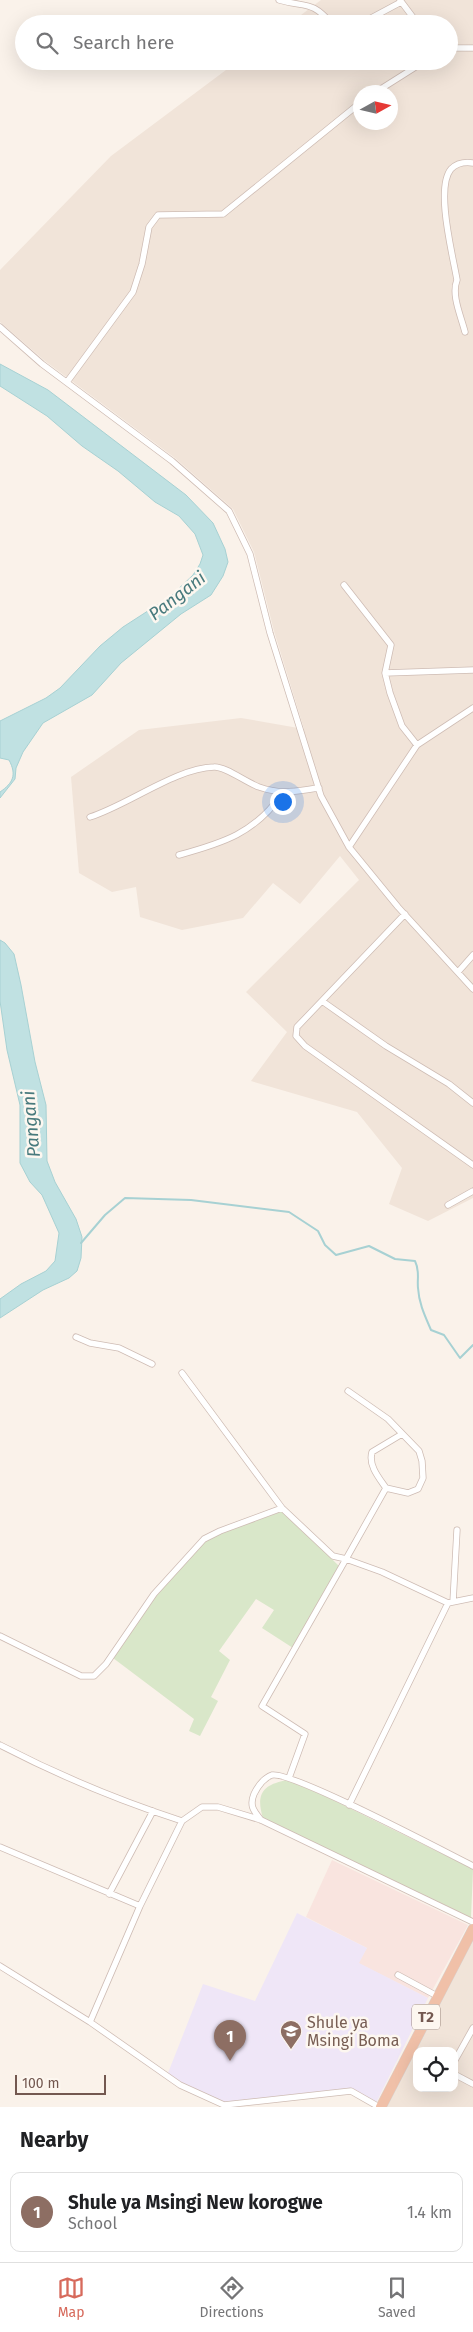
<!DOCTYPE html>
<style>
:root{--surface:#fff;--page:#f6f6f6;--text:#202124;--muted:#757577;--line:#e0e0e0;--accent:#d76a5c}
body{margin:0;font-family:"Fira Sans",sans-serif;background:var(--page);color:var(--text)}
.controls{position:absolute;right:15px;bottom:15px;display:grid;overflow:hidden;border-radius:10px;box-shadow:0 5px 20px #0002}
.controls button{width:45px;height:45px;display:grid;place-items:center;padding:0;border:0;border-bottom:1px solid var(--line);background:var(--surface);color:var(--text);font:25px sans-serif}
.compass{position:absolute;left:353px;top:85px;width:45px;height:45px;border-radius:50%;background:var(--surface);box-shadow:0 5px 20px #0002;rotate:82deg}
.scale{position:absolute;left:15px;bottom:12px;width:91px;box-sizing:border-box;padding-left:5px;border:2px solid #735850;border-top:0;font-size:14px;line-height:18px;white-space:nowrap;color:#735850;-webkit-text-stroke:4px #fdf7f0;paint-order:stroke}
.you{position:absolute;left:282px;top:801px;width:18px;height:18px;margin:-12px;border:4px solid #fff;border-radius:50%;background:#1a73e8;box-shadow:0 0 0 8px #1a73e833}
.badge{display:grid;place-items:center;width:32px;height:32px;border-radius:50%;background:var(--accent);color:#fff;font-size:16px;font-weight:700}
.pin{position:absolute;translate:-50% -41px;filter:drop-shadow(0 1px 2px #0008)}
.pin::after{content:'';position:absolute;top:26px;width:18px;height:15px;background:inherit;clip-path:polygon(0 0,100% 0,50% 100%)}
.list{margin:0;padding:0;list-style:none}
h2{display:flex;justify-content:space-between;align-items:center;height:65px;margin:0;padding:0 20px;font-size:21px}
h2 small{font-size:16px;font-weight:400;color:var(--muted)}
.list li{display:grid;grid-template-columns:32px 1fr auto;gap:15px;align-items:center;box-sizing:border-box;height:80px;margin:0 10px 10px;padding:0 10px;border:1px solid var(--line);border-radius:10px}
.list b{display:block;font-size:19px;white-space:nowrap}
.list p{margin:0;font-size:16px;white-space:nowrap;color:var(--muted)}
.list em{font-size:16px;font-style:normal;color:var(--muted)}
.icon{flex:none;width:28px;height:28px;fill:none;stroke:currentColor;stroke-width:2;stroke-linecap:round;stroke-linejoin:round}
.map{position:relative;flex:none;width:473px;height:2107px;overflow:hidden}
.search{position:absolute;background:var(--surface);box-shadow:0 5px 20px #0002;left:15px;right:15px;top:15px;height:55px;display:flex;align-items:center;gap:12px;box-sizing:border-box;padding:0 18px;border-radius:28px;color:var(--muted);font-size:19px}
.sheet{height:155px;background:var(--surface)}
nav{display:flex;justify-content:space-around;align-items:center;box-sizing:border-box;height:70px;border-top:1px solid var(--line);background:var(--surface);font-size:14px;color:var(--muted)}
nav a{display:grid;justify-items:center;gap:2px}
nav .on{color:var(--accent)}
.map>svg:first-child{display:block}
.residential{fill:#f1e4d9;fill-rule:evenodd}
.commercial{fill:#f9e4df}
.education{fill:#efe6f7}
.green{fill:#d9e7c9}
.water{fill:#c0e1e2;stroke:#a7d1d3}
.lines{fill:none;stroke-linecap:round;stroke-linejoin:round}
.stream{stroke:#a7d1d3;stroke-width:2}
.minor-casing{stroke:#cebcb4;stroke-width:7}
.trunk-casing{stroke:#d8d0ce;stroke-width:11}
.minor{stroke:#fff;stroke-width:5.5}
.trunk{stroke:#f0c0a8;stroke-width:10}
.labels{text-anchor:middle;stroke-width:5;stroke-linejoin:round;paint-order:stroke}
.shield{fill:#fdf7f0;stroke:#9c8880;stroke-width:1}
.shield-label{font-size:15px;font-weight:bold;fill:#735850}
.education-label{font-size:16px;fill:#785e54;stroke:#fdf7f0;text-anchor:start}
.water-label{font-size:18px;font-style:italic;fill:#487a7d;stroke:#fdf7f0}
</style>
<div class="map">
<svg width="473" height="2107" viewBox="0 0 473 2107">
<rect width="100%" height="100%" fill="#faf2ea"/>
<!-- residential -->
<path class="residential" d="M321 0H473V1198L428 1221 389 1204 402 1168 357 1112 251 1081 287 1032 246 992 359 880 340 856 300 904 273 883 243 918 182 930 140 917 136 887 112 892 79 873 71 777 139 730 241 718 304 729 274 631 254 552 233 509 175 458 45 361 0 322V270L111 156 238 61H449V24H289ZM360 92H390V122H360Z
M473 1938V2107H385ZM417 2051H454V2088H417Z"/>
<!-- commercial -->
<path class="commercial" d="M332 1860 468 1925 428 1998 358 1963 367 1948 306 1917Z"/>
<!-- education -->
<path class="education" d="M297 1913 367 1948 359 1963 428 1998 376 2103 351 2089 225 2103 181 2083 168 2073 203 1984 255 2001Z"/>
<!-- green -->
<path class="green" d="M283 1511 340 1567 293 1648 262 1628 274 1610 256 1599 219 1651 230 1660 211 1697 218 1701 200 1736 189 1731 194 1719 113 1658 156 1596 205 1541 221 1533Z
M288 1780 327 1797 473 1869 471 1918 263 1818C255 1793 264 1784 288 1780Z"/>
<!-- water -->
<path class="water" d="M0 364 48 390 186 495 213 523 225 549 228 562 223 576 211 595 181 614 121 663 92 695 43 723 23 752 16 768 15 779 0 798V792C13 783 17 775 9 760L0 758V721L46 698 60 688 100 646 123 627 171 596 193 575 200 564 203 555 195 534 179 516 155 502 118 471 82 446 47 416 0 386Z
M0 940 5 943 14 954 21 985 35 1062 46 1105 47 1161 55 1182 76 1219 82 1237 81 1258 77 1271 69 1278 43 1290 0 1318V1299L21 1284 46 1271 55 1261 59 1233 42 1195 30 1182 20 1163V1105L7 1050 0 1001Z"/>
<g class="lines">
<!-- stream -->
<path class="stream" d="M81 1243 105 1215 125 1198 191 1200 289 1212 318 1231 325 1245 336 1255 369 1246 395 1259 415 1261C420 1271 417 1278 418 1288 419 1304 425 1316 431 1330L444 1335 460 1358 473 1345"/>
<!-- minor casing -->
<g class="minor-casing">
<path id="minor" d="M279 0C307 8 311 0 332 24
M400 0 418 24
M360 24 401 2
M449 48H473
M376 92 425 61
M0 327 42 364 172 461 229 511 250 554 270 633 321 796 349 847 398 907 473 989
M465 332C461 316 451 295 457 280 453 256 435 188 451 169 457 163 466 162 473 163
M67 382 133 292 142 264 149 227 158 215 223 214 360 103
M344 585 391 645 385 673 390 693 402 726 417 745
M385 673 473 670
M90 817C128 805 176 768 214 767 225 766 247 783 259 787 282 795 295 791 319 788
M349 847 417 745 473 708
M179 855C223 843 255 833 282 794
M405 914 297 1027 296 1036 305 1046 473 1165
M458 972 473 955
M322 1001 386 1046 449 1084 473 1103
M448 1205 473 1191
M76 1337 90 1343 119 1348 152 1364
M182 1373 282 1508 333 1556 346 1559 386 1488
M348 1391 388 1419 419 1451 422 1461 423 1478 418 1489 408 1493 386 1488C379 1478 368 1465 372 1452L402 1434
M453 1602 457 1530
M0 1636 81 1676H94L106 1664 154 1594 204 1539 220 1531 282 1508
M0 1745C58 1775 120 1801 182 1821
M289 1778 305 1734 262 1706 346 1559 382 1572 448 1603 473 1598
M349 1805 448 1603
M261 1820C254 1811 249 1806 254 1794 258 1786 263 1778 272 1775 292 1771 445 1852 473 1866
M0 1847 140 1906
M109 1894 153 1811
M0 1966 90 2022 180 2085 224 2105 351 2091 379 2107
M398 1975 437 1996
M90 2022 140 1906 182 1821 202 1807H218L261 1820 473 1922
M454 2062 473 2028
M454 2074 473 2084"/>
</g>
<!-- trunk casing -->
<g class="trunk-casing">
<path id="trunk" d="M381 2107 473 1929"/>
</g>
<!-- minor -->
<use href="#minor" class="minor"/>
<!-- trunk -->
<use href="#trunk" class="trunk"/>
</g>
<!-- icons -->
<defs>
<g id="school-pin" transform="scale(1.125)"><path d="M0 17L-7.5 6A9.5 9.5 0 1 1 7.5 6Z" fill="#8d6e63" stroke="#fdf7f0"/><path d="M0-5L7-2L0 1L-7-2ZM-4 1L0 2.5L4 1V4Q0 6-4 4Z" fill="#fff"/></g>
</defs>
<g fill-rule="evenodd">
<use href="#school-pin" x="291" y="2031"/>
</g>
<g class="labels">
<!-- shield labels -->
<rect class="shield" x="412" y="2004.5" width="28" height="25" rx="4"/>
<g class="shield-label">
<text x="426" y="2022">T2</text>
</g>
<!-- education labels -->
<g class="education-label">
<text x="307" y="2028">Shule ya<tspan x="307" dy="18">Msingi Boma</tspan></text>
</g>
<!-- water labels -->
<g class="water-label">
<text transform="translate(177 596) rotate(-38)" y="6">Pangani</text>
<text transform="translate(31 1124) rotate(-95)" y="6">Pangani</text>
</g>
</g>
</svg>
<div class="controls">
<button><svg class="icon" aria-label="locate" viewBox="0 0 24 24"><circle cx="12" cy="12" r="6"/><path d="M12 2v4M12 18v4M2 12h4M18 12h4"/></svg></button>
</div>
<svg class="compass" viewBox="-18 -18 36 36"><path d="M0-13l5 13h-10z" fill="#e53935"/><path d="M0 13l5-13h-10z" fill="#757577"/></svg>
<div class="scale">100 m</div>
<div class="you"></div>
<div class="pin badge" style="left:230px;top:2061px;background:#8d6e63">1</div>
<div class="search"><svg class="icon" aria-label="search" viewBox="0 0 24 24"><circle cx="10" cy="10" r="6"/><path d="M15 15l6 6"/></svg>Search here</div>
</div>
<section class="sheet">
<h2>Nearby<small></small></h2>
<ul class="list">
<li><span class="badge" style="background:#8d6e63">1</span><div><b>Shule ya Msingi New korogwe</b><p>School</p></div><em>1.4 km</em></li>
</ul>
</section>
<nav>
<a class="on"><svg class="icon" aria-label="map" viewBox="0 0 24 24"><path d="M3 6l6-2 6 2 6-2v14l-6 2-6-2-6 2zM9 4v14M15 6v14"/></svg>Map</a>
<a><svg class="icon" aria-label="directions" viewBox="0 0 24 24"><path d="M12 3l9 9-9 9-9-9zM9 14v-3h6M13 9l2 2-2 2"/></svg>Directions</a>
<a><svg class="icon" aria-label="saved" viewBox="0 0 24 24"><path d="M7 4h10v16l-5-4-5 4z"/></svg>Saved</a>
</nav>
